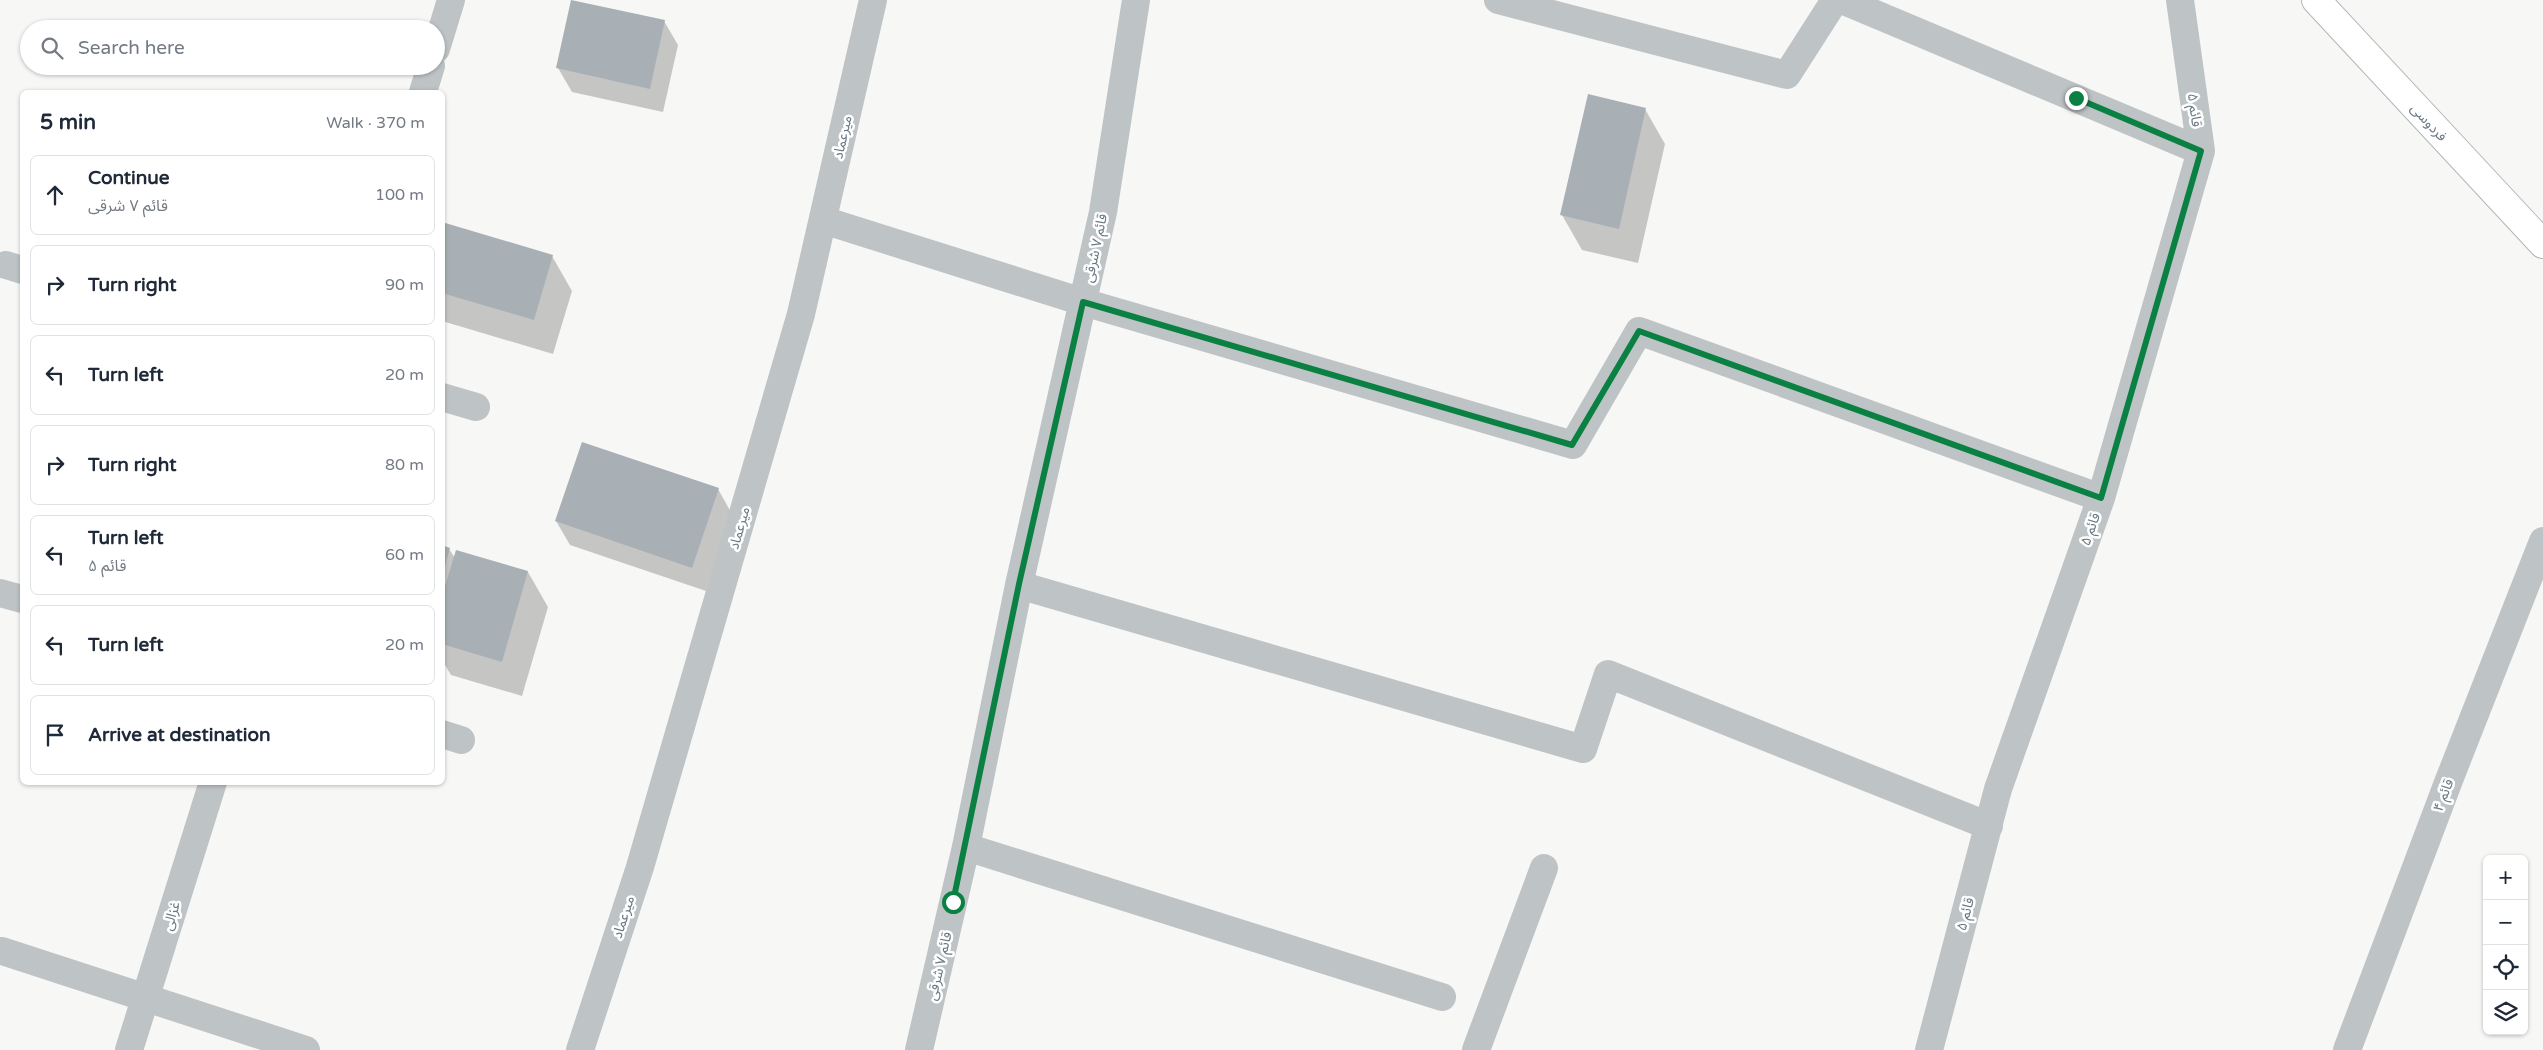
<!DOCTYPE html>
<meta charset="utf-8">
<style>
:root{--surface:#fff;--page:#f6f6f7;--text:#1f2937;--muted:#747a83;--line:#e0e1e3}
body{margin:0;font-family:"Varela Round","Noto Sans Arabic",sans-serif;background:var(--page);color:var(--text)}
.controls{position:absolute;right:15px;bottom:15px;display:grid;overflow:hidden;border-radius:8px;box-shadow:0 1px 4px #0004}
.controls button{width:45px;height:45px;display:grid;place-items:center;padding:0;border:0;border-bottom:1px solid var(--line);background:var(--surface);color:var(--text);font:25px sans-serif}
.stop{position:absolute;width:15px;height:15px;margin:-11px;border:4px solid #0b8043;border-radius:50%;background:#fff}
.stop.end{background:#0b8043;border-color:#fff;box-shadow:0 1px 5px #0008}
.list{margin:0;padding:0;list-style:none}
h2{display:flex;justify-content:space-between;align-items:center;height:65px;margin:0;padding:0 20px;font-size:21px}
h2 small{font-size:16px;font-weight:400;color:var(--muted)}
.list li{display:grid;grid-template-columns:32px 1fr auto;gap:15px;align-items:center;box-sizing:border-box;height:80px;margin:0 10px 10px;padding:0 10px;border:1px solid var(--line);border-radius:8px}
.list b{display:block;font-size:19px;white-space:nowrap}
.list p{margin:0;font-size:16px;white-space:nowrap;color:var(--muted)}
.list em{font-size:16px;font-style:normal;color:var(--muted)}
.icon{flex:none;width:28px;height:28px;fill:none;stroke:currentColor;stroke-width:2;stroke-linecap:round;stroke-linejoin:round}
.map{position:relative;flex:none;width:2543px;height:1050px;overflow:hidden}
.search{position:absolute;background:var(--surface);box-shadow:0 1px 4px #0004;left:20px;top:20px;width:425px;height:55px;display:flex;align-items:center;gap:12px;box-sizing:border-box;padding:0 18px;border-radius:28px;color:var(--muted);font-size:19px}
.panel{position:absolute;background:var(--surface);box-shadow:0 1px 4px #0004;left:20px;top:90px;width:425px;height:695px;border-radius:8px}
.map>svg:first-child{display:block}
.shadow{fill:#0003}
.building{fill:#a8b0b5}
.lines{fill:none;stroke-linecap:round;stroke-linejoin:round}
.secondary-casing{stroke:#b1b7bb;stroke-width:30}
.street{stroke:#bec3c6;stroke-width:28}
.secondary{stroke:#fff;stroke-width:28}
.route{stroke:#0b8043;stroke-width:6}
.labels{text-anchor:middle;stroke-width:5;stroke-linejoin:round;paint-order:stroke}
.street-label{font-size:14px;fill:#687884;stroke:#fff}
</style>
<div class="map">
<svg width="2543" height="1050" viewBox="0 0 2543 1050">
<rect width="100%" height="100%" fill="#f7f7f5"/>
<!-- shadow -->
<path class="shadow" d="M664 21 678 45 663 112 572 92 558 68Z
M1645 109 1665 144 1638 263 1582 250 1562 215Z
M442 223 552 256 572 291 553 354 442 321Z
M718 489 732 514 706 591 570 545 556 521Z
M442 547 449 549 455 558 528 572 548 607 522 696 451 675 442 660Z"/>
<!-- building -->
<path class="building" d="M571 0 665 20 650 89 556 68Z
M1588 94 1646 108 1619 229 1560 215Z
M442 222 553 255 534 320 442 293Z
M582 442 719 488 692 568 555 521Z
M442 545 450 548 443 573 442 572Z
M456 550 528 571 502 662 442 644V596Z"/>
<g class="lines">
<!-- secondary casing -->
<g class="secondary-casing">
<path id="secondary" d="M2316 0 2543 244"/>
</g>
<!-- street -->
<path class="street" d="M1498 0 1787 75 1835 0
M1842 0 2201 151
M436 49 451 0
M423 92 431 66
M823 220 1083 302 1573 445 1639 331 2101 498
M6 265 22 270
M442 397 476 407
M1019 585 1583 749 1608 674 1989 826
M0 593 22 599
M442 734 461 740
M966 847 1442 997
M2 951 306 1050
M129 1050 213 782
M580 1050 640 867 801 314 873 0
M919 1050 966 847 1019 585 1103 212 1136 0
M1476 1050 1544 868
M1929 1050 1998 789 2101 498 2201 151 2180 0
M2347 1050 2449 780 2543 541"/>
<!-- secondary -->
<use href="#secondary" class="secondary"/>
</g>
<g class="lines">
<!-- route -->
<path class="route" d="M953 902 1019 584 1083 302 1572 445 1639 331 2101 498 2201 151 2076 98"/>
</g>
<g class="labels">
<!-- street labels -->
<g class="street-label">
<text transform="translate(2195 110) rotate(82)" y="5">قائم ۵</text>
<text transform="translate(2429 122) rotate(47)" y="5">فردوسی</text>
<text transform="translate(842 137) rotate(-77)" y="5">میرعماد</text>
<text transform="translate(1095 248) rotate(-78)" y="5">قائم ۷ شرقی</text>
<text transform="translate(739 528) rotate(-74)" y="5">میرعماد</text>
<text transform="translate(2090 529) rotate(-71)" y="5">قائم ۵</text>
<text transform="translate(2443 795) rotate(-69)" y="5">قائم ۴</text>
<text transform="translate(1965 914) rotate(-75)" y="5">قائم ۵</text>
<text transform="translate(171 916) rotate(-73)" y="5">غزالی</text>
<text transform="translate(623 917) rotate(-72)" y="5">میرعماد</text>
<text transform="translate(939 966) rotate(-77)" y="5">قائم ۷ شرقی</text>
</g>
</g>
</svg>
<div class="controls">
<button>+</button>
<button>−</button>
<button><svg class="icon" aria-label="locate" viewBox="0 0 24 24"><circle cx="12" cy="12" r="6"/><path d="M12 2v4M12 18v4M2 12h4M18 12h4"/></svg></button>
<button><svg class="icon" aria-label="layers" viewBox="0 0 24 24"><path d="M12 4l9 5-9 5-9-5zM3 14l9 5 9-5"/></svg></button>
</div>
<div class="stop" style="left:953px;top:902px"></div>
<div class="stop end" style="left:2076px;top:98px"></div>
<div class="search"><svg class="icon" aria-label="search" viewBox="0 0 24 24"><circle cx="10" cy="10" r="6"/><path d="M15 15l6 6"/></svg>Search here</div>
<section class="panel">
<h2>5 min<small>Walk · 370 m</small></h2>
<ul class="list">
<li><svg class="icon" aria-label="ahead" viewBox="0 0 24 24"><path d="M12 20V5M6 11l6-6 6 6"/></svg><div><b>Continue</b><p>قائم ۷ شرقی</p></div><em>100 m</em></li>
<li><svg class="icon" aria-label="right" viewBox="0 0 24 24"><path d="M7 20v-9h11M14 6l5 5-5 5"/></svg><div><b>Turn right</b></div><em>90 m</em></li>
<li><svg class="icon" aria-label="left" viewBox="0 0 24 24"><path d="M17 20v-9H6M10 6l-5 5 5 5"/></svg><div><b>Turn left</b></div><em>20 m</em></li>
<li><svg class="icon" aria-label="right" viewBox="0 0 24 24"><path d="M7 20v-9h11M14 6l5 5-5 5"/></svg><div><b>Turn right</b></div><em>80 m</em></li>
<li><svg class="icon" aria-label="left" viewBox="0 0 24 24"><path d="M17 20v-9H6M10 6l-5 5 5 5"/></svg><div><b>Turn left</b><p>قائم ۵</p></div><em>60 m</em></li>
<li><svg class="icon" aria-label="left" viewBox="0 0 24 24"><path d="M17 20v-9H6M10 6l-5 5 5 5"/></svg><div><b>Turn left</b></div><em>20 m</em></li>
<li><svg class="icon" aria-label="arrive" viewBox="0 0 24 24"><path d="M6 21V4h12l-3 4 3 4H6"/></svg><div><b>Arrive at destination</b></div></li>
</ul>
</section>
</div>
